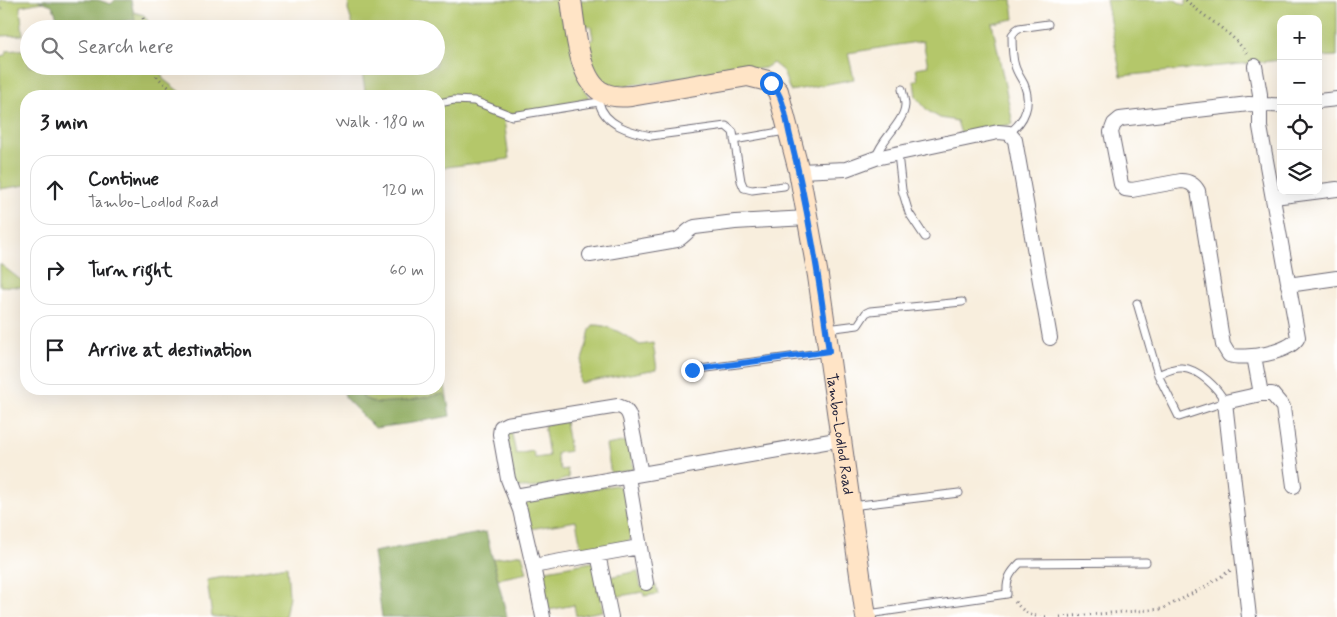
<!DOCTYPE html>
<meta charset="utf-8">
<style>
:root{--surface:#fff;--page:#f6f6f6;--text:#202124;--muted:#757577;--line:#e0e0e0}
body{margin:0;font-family:Mynerve,sans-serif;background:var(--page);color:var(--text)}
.controls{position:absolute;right:15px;top:15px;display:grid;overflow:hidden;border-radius:10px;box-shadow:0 5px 20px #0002}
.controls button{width:45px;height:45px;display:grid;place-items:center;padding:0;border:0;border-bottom:1px solid var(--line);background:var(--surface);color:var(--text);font:25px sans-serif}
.stop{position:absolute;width:15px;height:15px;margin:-11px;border:4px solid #1a73e8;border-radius:50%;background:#fff}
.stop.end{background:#1a73e8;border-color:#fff;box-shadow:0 1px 5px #0008}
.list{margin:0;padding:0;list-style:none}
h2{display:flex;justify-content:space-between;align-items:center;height:65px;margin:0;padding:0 20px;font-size:21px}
h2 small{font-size:16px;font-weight:400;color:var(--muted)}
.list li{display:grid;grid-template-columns:32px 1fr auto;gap:15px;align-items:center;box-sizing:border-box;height:70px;margin:0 10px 10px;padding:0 10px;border:1px solid var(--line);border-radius:20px}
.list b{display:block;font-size:19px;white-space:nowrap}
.list p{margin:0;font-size:16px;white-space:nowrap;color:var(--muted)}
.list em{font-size:16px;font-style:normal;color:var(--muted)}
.icon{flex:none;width:28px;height:28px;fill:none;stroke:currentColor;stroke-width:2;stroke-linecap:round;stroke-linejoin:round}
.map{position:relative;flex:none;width:1337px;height:617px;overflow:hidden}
.search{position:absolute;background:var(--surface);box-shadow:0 5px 20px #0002;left:20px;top:20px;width:425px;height:55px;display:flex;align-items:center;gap:12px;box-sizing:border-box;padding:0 18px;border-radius:28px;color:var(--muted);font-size:19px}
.panel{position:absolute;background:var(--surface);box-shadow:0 5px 20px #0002;left:20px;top:90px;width:425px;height:305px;border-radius:20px}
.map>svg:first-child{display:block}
.green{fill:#b4c76b;stroke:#6b7453}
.forest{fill:#8fac5f;stroke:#58674d}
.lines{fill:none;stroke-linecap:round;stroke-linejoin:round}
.lane-casing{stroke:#6d6974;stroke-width:9}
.street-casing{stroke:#6d6974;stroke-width:16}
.secondary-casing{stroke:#6d6974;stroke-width:22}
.path{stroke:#6d6974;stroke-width:3;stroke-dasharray:1 4;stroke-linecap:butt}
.lane{stroke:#fff;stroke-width:7}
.street{stroke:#fff;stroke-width:14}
.secondary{stroke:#ffe4c6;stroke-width:20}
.route{stroke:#1a73e8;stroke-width:6}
.labels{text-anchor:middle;stroke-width:4.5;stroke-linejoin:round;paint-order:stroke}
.street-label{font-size:15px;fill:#22223b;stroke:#fff}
</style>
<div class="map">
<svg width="1337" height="617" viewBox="0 0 1337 617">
<rect width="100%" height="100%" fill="#fff"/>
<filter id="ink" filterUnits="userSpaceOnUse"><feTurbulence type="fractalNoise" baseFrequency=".02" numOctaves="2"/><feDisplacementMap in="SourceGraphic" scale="10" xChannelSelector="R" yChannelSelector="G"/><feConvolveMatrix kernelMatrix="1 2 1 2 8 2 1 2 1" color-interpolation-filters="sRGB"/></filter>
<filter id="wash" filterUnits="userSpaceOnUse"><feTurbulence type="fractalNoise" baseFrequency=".0096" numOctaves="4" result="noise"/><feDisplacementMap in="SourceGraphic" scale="20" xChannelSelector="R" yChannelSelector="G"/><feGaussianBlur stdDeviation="1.12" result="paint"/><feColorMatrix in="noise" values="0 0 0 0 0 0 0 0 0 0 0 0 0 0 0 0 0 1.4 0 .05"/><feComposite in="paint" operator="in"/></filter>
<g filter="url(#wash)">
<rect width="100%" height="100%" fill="#f8eedd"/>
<!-- green -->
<path class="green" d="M0 0H38L43 2 20 6 23 35 0 36V10L4 9 0 8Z
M349 0H564L583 86 588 94V98L530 113H514L504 119 509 159 439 168V96H366L361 66H436V29H354L348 10Z
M580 0H1012L1014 19 992 23 1013 124 961 134 957 121 940 118 928 111 916 97 914 81 918 80 916 68 928 66 923 41 848 53 854 79 790 91 783 71 773 63 765 68 613 87C593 83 592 62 589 46V42L593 39 591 27 584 25Z
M1106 0H1175L1184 5 1187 0H1337V56L1318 57V19H1281V60L1121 76Z
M133 12 144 15 153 29H135Z
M29 49V66H159L163 79 185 96H26V185L0 189V56L6 55V51Z
M0 264 22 281V287L0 286Z
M593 325C610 324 626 336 640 345L653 343 657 369 580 383C578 369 583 357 587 344 589 337 588 331 593 325Z
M445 385 447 398 443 394 406 401 376 403 363 398 362 395 413 389H439V386Z
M565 421 570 451 557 453V460L561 470 567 469 569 478C553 483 531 492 515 486L507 438 508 431 511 430 516 454 533 451 535 458 549 456 544 425Z
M628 441 634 469 611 474 606 445Z
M615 485 621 487 625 494 631 538 628 543 582 552 576 521 530 529 524 504 527 501Z
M522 554 527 573 498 579 493 559Z
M592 562 595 566 603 611 576 616 574 605 549 610 548 609 541 571Z
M287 566 289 596 285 617H212L207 580Z
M638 571 641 587 656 585 658 594 644 596 643 592 614 597 609 577Z"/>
<!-- forest -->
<path class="forest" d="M38 0H98L111 4 115 0H131L135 20 92 24 70 28 60 24 52 5Z
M343 389H361L363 398 376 403 406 401 443 394 447 398 450 416 412 423 375 428 346 399Z
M486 532 507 617H382L373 552Z"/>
</g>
<g filter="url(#ink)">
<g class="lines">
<!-- lane casing -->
<g class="lane-casing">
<path id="lane" d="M439 103 454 100 474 101 512 116 599 102C604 125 631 132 651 136L726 126 733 132 741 181 744 188 752 190 784 186
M1009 133C1025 121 1032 104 1024 84 1021 78 1017 73 1015 66 1012 57 1012 45 1012 35L1016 30 1019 28 1048 24
M734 140 785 131
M898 154 902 190 909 213 925 237
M876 157C881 139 904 123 905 105 905 100 903 94 902 89
M1137 303 1158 375 1179 417 1225 402C1218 388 1199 369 1182 368 1174 367 1165 372 1158 375
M827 329 858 325 866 313 870 311 962 302
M692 370 828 352
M851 506 959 493
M868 614 1007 594C1006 579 1010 573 1020 563L1146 562"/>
</g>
<!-- street casing -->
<g class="street-casing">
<path id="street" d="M1255 66 1260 94V127L1298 337C1291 353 1244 360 1229 355L1223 345 1198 191C1194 184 1189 181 1181 181L1132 190 1125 189 1121 184 1111 132 1114 124 1120 119 1249 104C1260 104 1270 106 1281 105
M1318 101 1337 99
M799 171 846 169 876 158 998 132 1009 133 1015 140 1050 338
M1274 197 1337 189
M590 255 677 240C684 237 688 229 695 227L735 222 808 218
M1288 285 1337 278
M1254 356 1261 394H1272L1283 407 1294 486
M628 477 646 583
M515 496 842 439
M598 554 611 617
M533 566 639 547
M543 617 533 566 520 510 508 479 500 434 501 427 507 424 618 406C625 408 628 411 630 418L641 474
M1249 617 1225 402 1261 394"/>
</g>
<!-- secondary casing -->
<g class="secondary-casing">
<g id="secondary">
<path id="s1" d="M571 0C575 25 578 82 604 93 612 97 622 97 631 96L748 76 768 81 778 91 799 171 818 276 866 617"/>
</g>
</g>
<!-- path -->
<path class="path" d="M1186 0C1206 20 1233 31 1248 56
M143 18 147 29
M156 66 157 77 179 96
M1015 602C1028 616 1030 616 1049 617
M1060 617 1162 609 1205 587 1231 570"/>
<!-- lane -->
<use href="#lane" class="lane"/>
<!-- street -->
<use href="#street" class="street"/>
<!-- secondary -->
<use href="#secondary" class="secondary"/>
</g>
</g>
<g class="lines" filter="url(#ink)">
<!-- route -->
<path class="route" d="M692 370 829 351C819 279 808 207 790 136 786 119 784 96 771 83"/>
</g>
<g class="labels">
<!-- street labels -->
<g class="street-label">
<text dy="5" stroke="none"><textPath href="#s1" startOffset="632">Tambo-Lodlod Road</textPath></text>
</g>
</g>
</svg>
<div class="controls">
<button>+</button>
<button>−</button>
<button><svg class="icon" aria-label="locate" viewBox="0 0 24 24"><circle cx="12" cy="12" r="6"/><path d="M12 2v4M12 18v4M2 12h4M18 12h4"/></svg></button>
<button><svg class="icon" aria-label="layers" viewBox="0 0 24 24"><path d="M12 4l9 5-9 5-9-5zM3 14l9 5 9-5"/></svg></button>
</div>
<div class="stop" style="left:771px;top:83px"></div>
<div class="stop end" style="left:692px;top:370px"></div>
<div class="search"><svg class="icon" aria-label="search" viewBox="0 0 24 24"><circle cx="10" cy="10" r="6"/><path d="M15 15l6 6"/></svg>Search here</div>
<section class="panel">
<h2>3 min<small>Walk · 180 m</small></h2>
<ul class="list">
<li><svg class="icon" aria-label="ahead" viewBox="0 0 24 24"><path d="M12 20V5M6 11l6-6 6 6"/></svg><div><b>Continue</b><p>Tambo-Lodlod Road</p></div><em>120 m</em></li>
<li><svg class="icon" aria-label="right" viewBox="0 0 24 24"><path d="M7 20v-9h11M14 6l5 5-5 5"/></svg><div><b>Turn right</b></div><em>60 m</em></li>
<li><svg class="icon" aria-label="arrive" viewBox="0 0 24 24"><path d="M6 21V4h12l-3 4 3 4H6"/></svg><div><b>Arrive at destination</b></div></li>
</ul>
</section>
</div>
